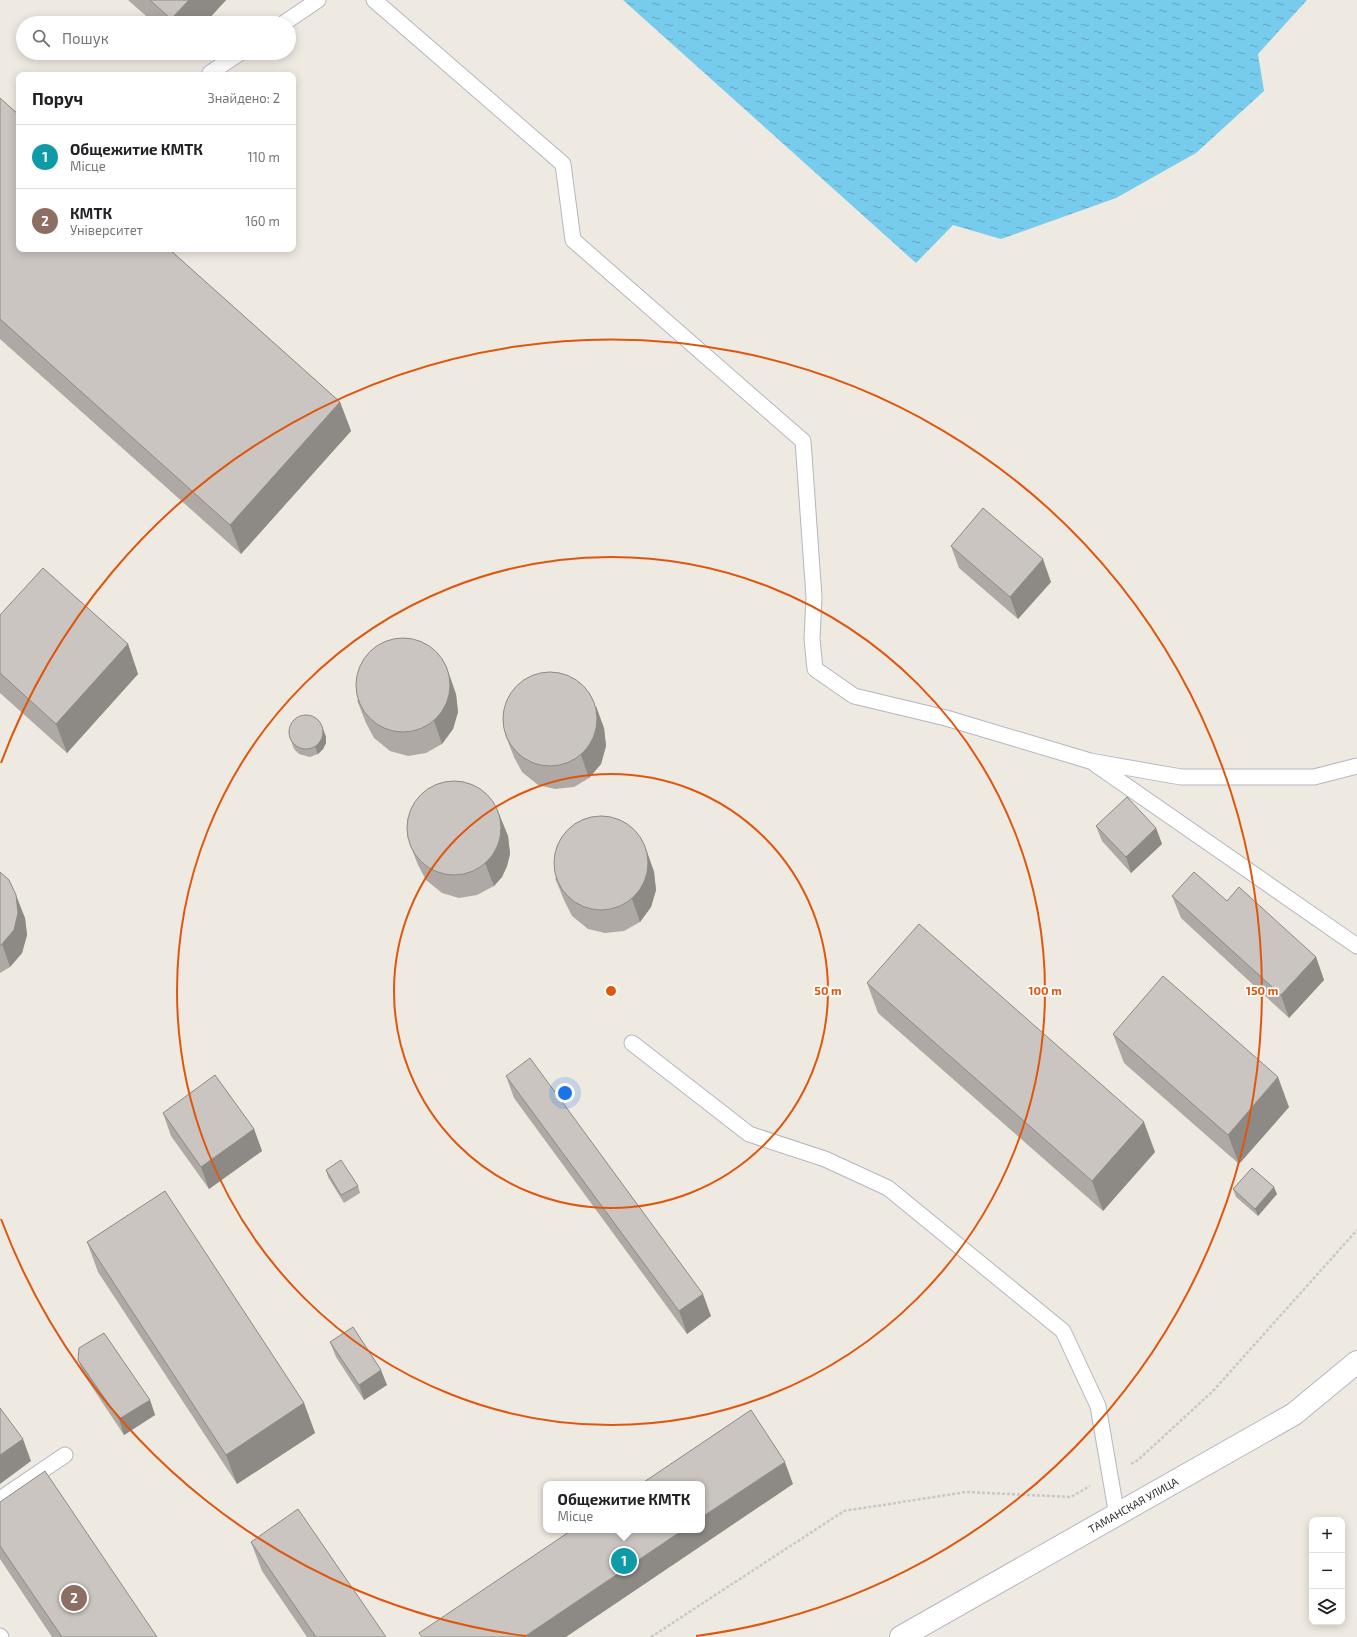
<!DOCTYPE html>
<html lang="uk">
<meta charset="utf-8">
<style>
:root{--surface:#fff;--page:#f2f2f2;--text:#202124;--muted:#757577;--line:#e0e0e0;--accent:#2563eb}
body{margin:0;font-family:"Exo 2",sans-serif;background:var(--page);color:var(--text)}
.controls{position:absolute;right:12px;bottom:12px;display:grid;overflow:hidden;border-radius:8px;box-shadow:0 2px 10px #0003}
.controls button{width:36px;height:36px;display:grid;place-items:center;padding:0;border:0;border-bottom:1px solid var(--line);background:var(--surface);color:var(--text);font:20px sans-serif}
.you{position:absolute;left:565px;top:1093px;width:14px;height:14px;margin:-10px;border:3px solid #fff;border-radius:50%;background:#1a73e8;box-shadow:0 0 0 6px #1a73e833}
.badge{display:grid;place-items:center;width:26px;height:26px;border-radius:50%;background:var(--accent);color:#fff;font-size:13px;font-weight:700}
.pin{position:absolute;translate:-50% -50%;border:2px solid #fff;box-shadow:0 1px 4px #0006}
.popup{position:absolute;left:543px;top:1481px;width:162px;height:52px;box-sizing:border-box;display:grid;place-content:center;border-radius:8px;background:var(--surface);filter:drop-shadow(0 1px 3px #0005);font-size:13px;white-space:nowrap;color:var(--muted)}
.popup b{font-size:15px;color:var(--text)}
.popup::after{content:'';position:absolute;left:50%;top:100%;margin-left:-8px;border:8px solid transparent;border-top-color:var(--surface)}
.list{margin:0;padding:0;list-style:none}
h2{display:flex;justify-content:space-between;align-items:center;height:52px;margin:0;padding:0 16px;font-size:17px}
h2 small{font-size:13px;font-weight:400;color:var(--muted)}
.list li{display:grid;grid-template-columns:26px 1fr auto;gap:12px;align-items:center;box-sizing:border-box;height:64px;padding:0 16px;border-top:1px solid var(--line)}
.list b{display:block;font-size:15px;white-space:nowrap}
.list p{margin:0;font-size:13px;white-space:nowrap;color:var(--muted)}
.list em{font-size:13px;font-style:normal;color:var(--muted)}
.icon{flex:none;width:22px;height:22px;fill:none;stroke:currentColor;stroke-width:2;stroke-linecap:round;stroke-linejoin:round}
.map{position:relative;flex:none;width:1357px;height:1637px;overflow:hidden}
.search{position:absolute;background:var(--surface);box-shadow:0 2px 10px #0003;left:16px;top:16px;width:280px;height:44px;display:flex;align-items:center;gap:10px;box-sizing:border-box;padding:0 14px;border-radius:22px;color:var(--muted);font-size:15px}
.panel{position:absolute;background:var(--surface);box-shadow:0 2px 10px #0003;left:16px;top:72px;width:280px;height:180px;border-radius:8px}
.map>svg:first-child{display:block}
.water{fill:url(#water-ripples)}
.lines{fill:none;stroke-linecap:round;stroke-linejoin:round}
.service-casing{stroke:#b4b6c0;stroke-width:17}
.minor-casing{stroke:#b4b6c0;stroke-width:24}
.path{stroke:#c8c8c8;stroke-width:2.5;stroke-dasharray:3 2;stroke-linecap:butt}
.service{stroke:#fff;stroke-width:15}
.minor{stroke:#fff;stroke-width:22}
.wall{fill:#aea9a5}
.shaded-wall{fill:#8d8a86}
.building{fill:#cac5c0;stroke:#8d8a86}
.ring{fill:none;stroke:#df570e;stroke-width:2}
.labels{text-anchor:middle;stroke-width:3.5;stroke-linejoin:round;paint-order:stroke}
.street-label{font-size:11px;fill:#2d2d2d;stroke:#fff}
.centre{fill:#df570e;stroke:#fff;stroke-width:2}
.ring-label{font-size:12px;text-anchor:middle;font-weight:bold;fill:#df570e;stroke:#fff;stroke-width:3.5;stroke-linejoin:round;paint-order:stroke}
</style>
<div class="map">
<svg width="1357" height="1637" viewBox="0 0 1357 1637">
<defs>
<pattern id="water-ripples" width="26" height="14" patternUnits="userSpaceOnUse"><rect width="26" height="14" fill="#77cbec"/><path d="M2 4q2-2 4 0t4 0M15 11q2-2 4 0t4 0" fill="none" stroke="#62a5c0"/></pattern>
</defs>
<rect width="100%" height="100%" fill="#eee9e1"/>
<!-- water -->
<path class="water" d="M623 0H1307L1258 54 1264 91 1196 153 1116 198 1001 239 953 225 916 263Z"/>
<g class="lines">
<!-- service casing -->
<g class="service-casing">
<path id="service" d="M374 0 563 164 573 240 803 441 814 597 812 639 815 669 854 696 946 718 1090 761 1181 777H1314L1357 766
M284 23 318 0
M210 73 240 53
M1095 764 1357 946
M632 1043 749 1134 825 1159 888 1188 1063 1331 1098 1406 1117 1516
M0 1499 65 1455
M0 1636 1 1637"/>
</g>
<!-- minor casing -->
<g class="minor-casing">
<g id="minor">
<path id="s1" d="M901 1637 1294 1414 1357 1362"/>
</g>
</g>
<!-- path -->
<path class="path" d="M1131 1464 1138 1460 1213 1391 1357 1230
M651 1637 844 1511 966 1492 1071 1497 1090 1486"/>
<!-- service -->
<use href="#service" class="service"/>
<!-- minor -->
<use href="#minor" class="minor"/>
</g>
<!-- wall -->
<path class="wall" d="M128 0H226L205 23H154Z
M0 98 340 402 351 431 241 554 0 339Z
M951 546 1051 582 1018 619 959 568Z
M0 615 128 644 138 674 67 753 0 693Z
M456 694 458 712 453 729 442 744 426 753 408 756 390 751 374 738 366 723 357 700Z
M604 728 606 746 601 764 589 778 574 787 555 789 538 785 522 772 514 757 505 734Z
M323 729 326 737V743L323 749 318 754 310 757 299 754 294 749 289 735Z
M499 814 508 836 510 854 507 866 502 877 494 886 477 895 459 898 442 893 426 880 418 865 409 842Z
M1096 826 1156 828 1162 844 1131 873 1102 841Z
M646 849 654 872 656 890 651 907 640 922 624 931 605 933 588 929 572 916 564 900 555 878Z
M0 872 25 918 27 935 22 953 10 967 0 973Z
M1172 896 1227 901 1316 957 1324 980 1289 1018 1181 918Z
M867 983 1155 1152 1103 1211 878 1013Z
M1113 1034 1289 1107 1239 1164 1124 1063Z
M506 1076 711 1316 687 1334 514 1098Z
M163 1113 254 1129 262 1151 209 1189 171 1136Z
M326 1170 358 1186 360 1193 344 1203 328 1177Z
M1233 1189 1277 1194 1258 1216 1236 1197Z
M87 1242 304 1403 315 1433 237 1484 98 1272Z
M330 1342 387 1385 364 1400 336 1357Z
M78 1360 150 1400 155 1415 124 1435 84 1375Z
M0 1502 157 1637H52L0 1559Z
M251 1542 386 1637H307L262 1571Z"/>
<!-- shaded-wall -->
<path class="shaded-wall" d="M189 0H226L205 23H173L171 19Z
M340 402 351 431 241 554 230 525Z
M1043 559 1051 582 1018 619 1010 597Z
M128 644 138 674 67 753 56 724Z
M448 671 456 694 458 712 453 729 442 744 434 721Z
M596 706 604 728 606 746 601 764 589 778 581 755Z
M323 729 326 737V743L323 749 318 754 315 746Z
M499 814 508 836 510 854 507 866 502 877 494 886 485 863Z
M1156 828 1162 844 1131 873 1126 857Z
M646 849 654 872 656 890 651 907 640 922 632 899Z
M16 895 25 918 27 935 22 953 10 967 2 944Z
M1316 957 1324 980 1289 1018 1281 995Z
M1278 1077 1289 1107 1239 1164 1228 1135Z
M1144 1122 1155 1152 1103 1211 1092 1181Z
M254 1129 262 1151 209 1189 201 1167Z
M1274 1187 1277 1194 1258 1216 1255 1209Z
M703 1294 711 1316 687 1334 679 1311Z
M381 1370 387 1385 364 1400 359 1385Z
M150 1400 155 1415 124 1435 119 1419Z
M304 1403 315 1433 237 1484 226 1455Z
M23 1439 31 1461 0 1484V1455Z
M785 1462 793 1484 566 1637H524L683 1530H702V1517Z"/>
<!-- building -->
<path class="building" d="M150 0H189L171 19Z
M0 98 19 115V249H169L340 402 230 525 0 319Z
M983 508 1043 559 1010 597 951 546Z
M43 568 128 644 56 724 0 673V615Z
M356 685a47 47 0 1 1 94 0a47 47 0 1 1-94 0Z
M503 719a47 47 0 1 1 94 0a47 47 0 1 1-94 0Z
M289 732a17 17 0 1 1 34 0a17 17 0 1 1-34 0Z
M407 828a47 47 0 1 1 94 0a47 47 0 1 1-94 0Z
M1127 797 1156 828 1126 857 1096 826Z
M554 863a47 47 0 1 1 94 0a47 47 0 1 1-94 0Z
M0 872 9 880 16 895 18 913 14 930 2 944 0 946Z
M1194 872 1227 901 1239 887 1316 957 1281 995 1172 896Z
M919 924 1144 1122 1092 1181 867 983Z
M1163 976 1278 1077 1228 1135 1113 1034Z
M530 1058 703 1294 679 1311 506 1076Z
M215 1075 254 1129 201 1167 163 1113Z
M341 1160 358 1186 341 1195 326 1170Z
M1252 1168 1274 1187 1255 1209 1233 1189Z
M165 1191 304 1403 226 1455 87 1242Z
M353 1327 381 1370 359 1385 330 1342Z
M104 1333 150 1400 119 1419 78 1360 79 1348Z
M0 1408 23 1439 0 1455Z
M751 1410 785 1462 702 1517V1484H641Z
M45 1471 157 1637H62L0 1546V1502Z
M298 1509 386 1637H316L251 1542Z
M572 1530H683L524 1637H422L419 1633Z"/>
<!-- distance rings -->
<g class="ring">
<circle cx="611" cy="991" r="217"/>
<circle cx="611" cy="991" r="434"/>
<path d="M526 1636A651 651 0 0 1 1 1219M1 763A651 651 0 1 1 696 1636"/>
</g>
<g class="labels">
<!-- street labels -->
<g class="street-label">
<text dy="4" stroke="none"><textPath href="#s1" startOffset="267">ТАМАНСКАЯ УЛИЦА</textPath></text>
</g>
</g>
<circle cx="611" cy="991" r="6" class="centre"/>
<g class="ring-label">
<text x="828" y="995">50 m</text>
<text x="1045" y="995">100 m</text>
<text x="1262" y="995">150 m</text>
</g>
</svg>
<div class="controls">
<button>+</button>
<button>−</button>
<button><svg class="icon" aria-label="layers" viewBox="0 0 24 24"><path d="M12 4l9 5-9 5-9-5zM3 14l9 5 9-5"/></svg></button>
</div>
<div class="you"></div>
<div class="pin badge" style="left:624px;top:1561px;background:#0f9aa8">1</div>
<div class="popup"><b>Общежитие КМТК</b>Місце</div>
<div class="pin badge" style="left:74px;top:1598px;background:#8d6e63">2</div>
<div class="search"><svg class="icon" aria-label="search" viewBox="0 0 24 24"><circle cx="10" cy="10" r="6"/><path d="M15 15l6 6"/></svg>Пошук</div>
<section class="panel">
<h2>Поруч<small>Знайдено: 2</small></h2>
<ul class="list">
<li><span class="badge" style="background:#0f9aa8">1</span><div><b>Общежитие КМТК</b><p>Місце</p></div><em>110 m</em></li>
<li><span class="badge" style="background:#8d6e63">2</span><div><b>КМТК</b><p>Університет</p></div><em>160 m</em></li>
</ul>
</section>
</div>
